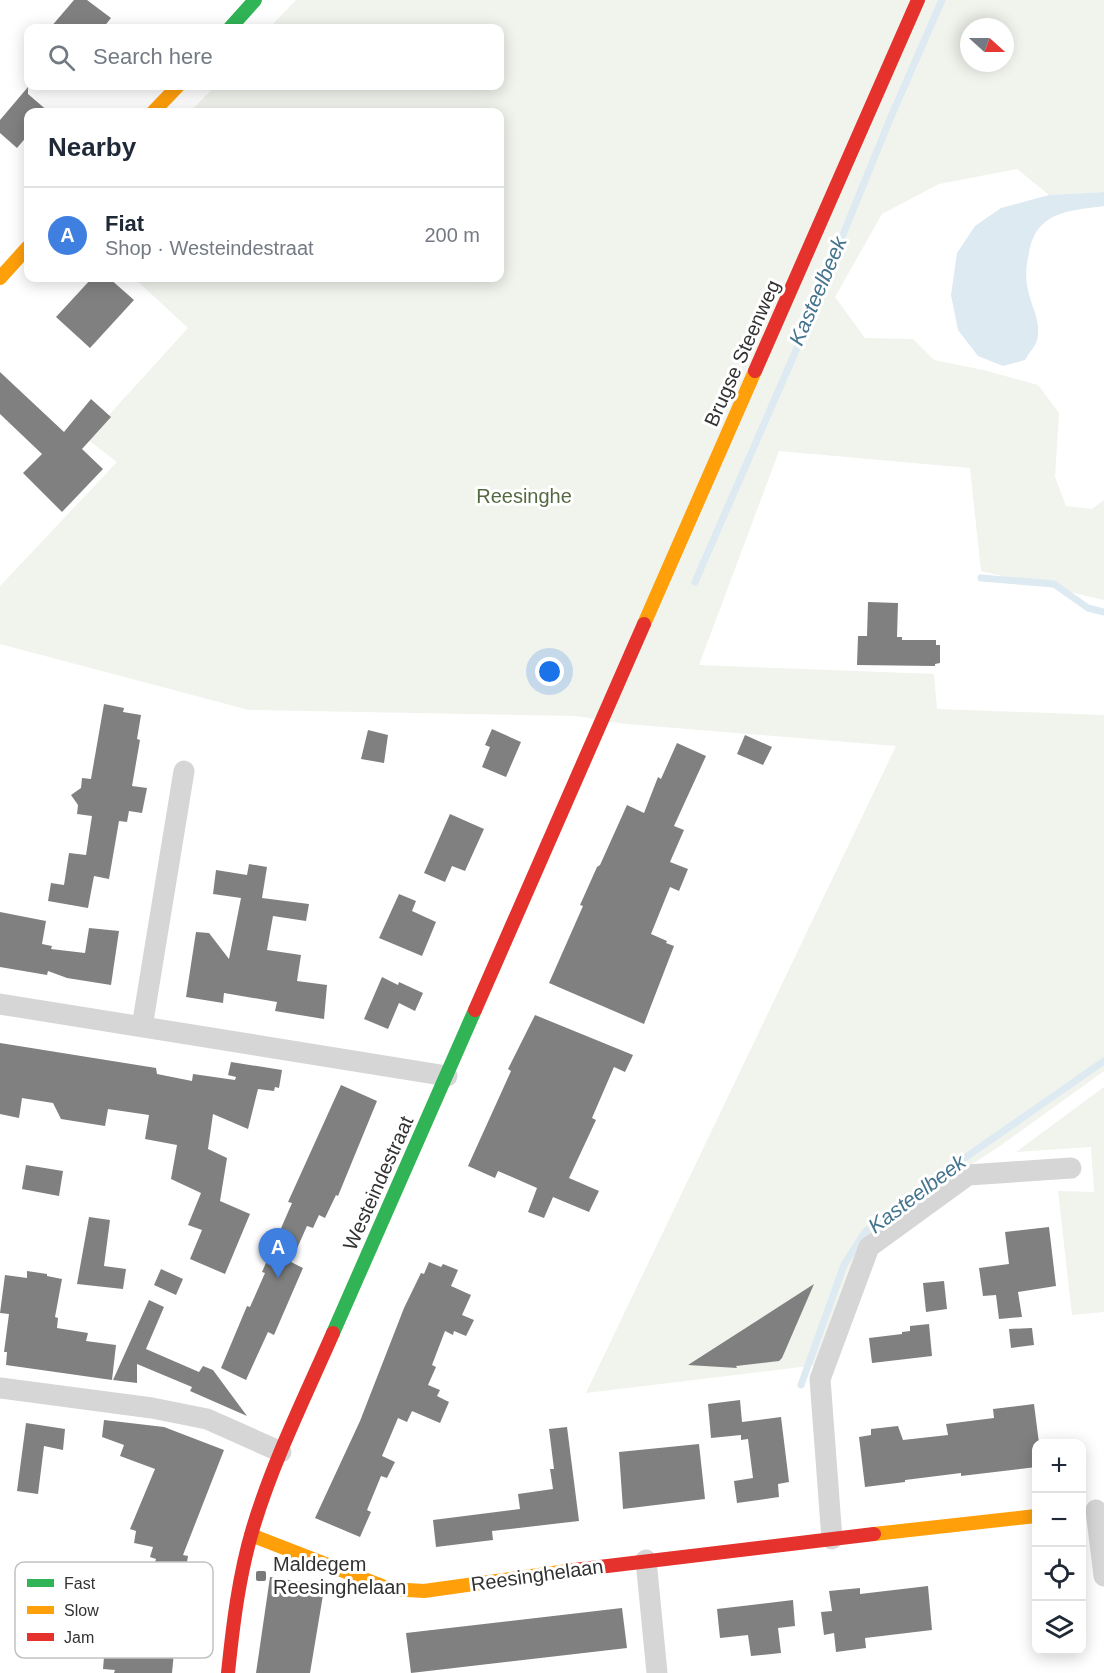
<!DOCTYPE html>
<meta charset="utf-8">
<style>
:root{--surface:#fff;--page:#f6f6f7;--text:#1f2937;--muted:#747a83;--line:#e0e1e3;--accent:#7a7a7a}
body{margin:0;font-family:Arial,sans-serif;background:var(--page);color:var(--text)}
.controls{position:absolute;right:18px;bottom:18px;display:grid;overflow:hidden;border-radius:12px;box-shadow:0 3px 15px #0003}
.controls button{width:54px;height:54px;display:grid;place-items:center;padding:0;border:0;border-bottom:2px solid var(--line);background:var(--surface);color:var(--text);font:30px sans-serif}
.compass{position:absolute;left:960px;top:18px;width:54px;height:54px;border-radius:50%;background:var(--surface);box-shadow:0 3px 15px #0003;rotate:111deg}
.you{position:absolute;left:550px;top:672px;width:21px;height:21px;margin:-15px;border:4px solid #fff;border-radius:50%;background:#1a73e8;box-shadow:0 0 0 9px #1a73e833}
.badge{display:grid;place-items:center;width:39px;height:39px;border-radius:50%;background:var(--accent);color:#fff;font-size:20px;font-weight:700}
.pin{position:absolute;translate:-50% -50px;filter:drop-shadow(0 2px 3px #0008)}
.pin::after{content:'';position:absolute;top:32px;width:21px;height:18px;background:inherit;clip-path:polygon(0 0,100% 0,50% 100%)}
.list{margin:0;padding:0;list-style:none}
h2{display:flex;justify-content:space-between;align-items:center;height:78px;margin:0;padding:0 24px;font-size:26px}
h2 small{font-size:20px;font-weight:400;color:var(--muted)}
.list li{display:grid;grid-template-columns:39px 1fr auto;gap:18px;align-items:center;box-sizing:border-box;height:96px;padding:0 24px;border-top:2px solid var(--line)}
.list b{display:block;font-size:22px;white-space:nowrap}
.list p{margin:0;font-size:20px;white-space:nowrap;color:var(--muted)}
.list em{font-size:20px;font-style:normal;color:var(--muted)}
.icon{flex:none;width:33px;height:33px;fill:none;stroke:currentColor;stroke-width:2;stroke-linecap:round;stroke-linejoin:round}
.map{position:relative;flex:none;width:1104px;height:1673px;overflow:hidden}
.search{position:absolute;background:var(--surface);box-shadow:0 3px 15px #0003;left:24px;top:24px;width:480px;height:66px;display:flex;align-items:center;gap:15px;box-sizing:border-box;padding:0 21px;border-radius:12px;color:var(--muted);font-size:22px}
.panel{position:absolute;background:var(--surface);box-shadow:0 3px 15px #0003;left:24px;top:108px;width:480px;height:174px;border-radius:12px}
.map>svg:first-child{display:block}
.green{fill:#f1f3ed;fill-rule:evenodd}
.water{fill:#ddeaf1}
.lines{fill:none;stroke-linecap:round;stroke-linejoin:round}
.stream{stroke:#ddeaf1;stroke-width:7}
.building{fill:#808080}
.street{stroke:#d6d6d6;stroke-width:21}
.fast{stroke:#30b455;stroke-width:14}
.slow{stroke:#ff9f0a;stroke-width:14}
.jam{stroke:#e5322d;stroke-width:14}
.poi-dot{fill:#7a7a7a;stroke:#fff;stroke-width:2}
.labels{text-anchor:middle;stroke-width:6;stroke-linejoin:round;paint-order:stroke}
.street-label{font-size:20px;fill:#323232;stroke:#fff}
.park-label{font-size:20px;fill:#566a42;stroke:#fff}
.poi-label{font-size:20px;fill:#323232;stroke:#fff;text-anchor:start}
.water-label{font-size:21px;font-style:italic;fill:#45758e;stroke:#fff}
.key{fill:#fff;stroke:#c2c2c2;stroke-width:1.5}
.key-label{font-size:16px;fill:#323232}
</style>
<div class="map">
<svg width="1104" height="1673" viewBox="0 0 1104 1673">
<rect width="100%" height="100%" fill="#fff"/>
<!-- green -->
<path class="green" d="M296 0H1104V192L1049 195 1017 169 939 184 882 214 835 297 865 338 913 339 934 360 983 370 1038 385 1059 413 1055 477 1066 506 1092 509 1104 500V600L981 571 970 468 779 451 699 665 934 674 937 709 1104 715V1071L1000 1146 882 1223 859 1249 817 1365 586 1393 896 746 626 724 576 716 249 710 0 644V586L117 462 87 439 188 328 134 278H500V112H190L215 86H500V28H269ZM969 27H1005V63H969Z
M1104 1087V1312L1072 1315 1058 1191 1094 1192 1091 1147 1016 1152Z"/>
<!-- water -->
<path class="water" d="M1104 192V206C1069 211 1036 211 1029 253 1026 266 1025 277 1028 290 1031 306 1042 323 1037 340 1036 346 1028 354 1025 360L1003 366 978 356 958 330 951 295 957 253 975 226 1001 208 1049 195Z"/>
<g class="lines">
<!-- stream -->
<path class="stream" d="M981 578 1054 584 1088 608 1104 612
M695 582 794 355 890 119 942 0
M801 1385 844 1265 864 1233 900 1203 1104 1061"/>
</g>
<!-- building -->
<path class="building" d="M74 0H87L111 18 103 28H50Z
M28 87V94L49 112H28V135L17 148 0 133V120Z
M92 278H109L134 300 90 348 56 317Z
M0 372 64 432 91 399 111 417 82 449 103 469 62 512 23 473 42 454 0 414Z
M868 602 898 603 897 637H902V640H936V645H940V663L935 664V666L857 665 858 636H867Z
M104 704 124 708 123 712 141 715 137 739 140 740 132 786 147 788 142 813 129 811 127 822 119 821 109 879 94 876 88 908 48 901 51 883 64 885 69 853 86 855 92 816 77 814 78 805 71 795 81 788 82 778 91 779Z
M492 729 521 742 506 777 482 767 490 747 485 745Z
M368 730 388 735 384 763 361 759Z
M745 735 772 747 763 765 737 754Z
M677 743 706 756 674 826 684 830 670 862 688 869 679 891 670 887 651 934 667 941 666 943 674 946 644 1024 549 983 583 906 580 905 597 867 600 865 627 805 644 813 658 777 661 779Z
M450 814 484 829 465 871 452 866 445 882 424 873Z
M249 864 267 867 262 898 309 904 306 921 273 916 267 950 301 955 297 981 327 985 324 1019 275 1011 277 1002 224 993 223 1003 186 997 196 932 209 933 229 959 241 898 213 894 216 870 247 875Z
M399 894 416 901 412 911 436 922 422 956 379 938Z
M0 912 46 921 42 944 52 946 51 949 85 953 89 928 119 931 111 985 67 978 48 971 47 975 0 967Z
M382 977 398 985 399 982 423 993 415 1011 399 1003 388 1029 364 1019Z
M535 1015 633 1055 625 1072 614 1067 592 1118 596 1120 569 1178 599 1191 589 1212 553 1197 544 1218 528 1212 537 1188 498 1171 495 1178 468 1166 511 1071 508 1069Z
M0 1043 156 1068 157 1074 192 1081 193 1074 235 1080 236 1077 228 1075 231 1062 282 1070 279 1088 275 1087 274 1091 258 1089 248 1129 213 1114 208 1149 227 1158 220 1201 250 1214 225 1274 190 1259 202 1230 188 1225 201 1193 171 1179 177 1145 145 1139 149 1115 108 1109 105 1126 61 1119 53 1103 22 1098 19 1118 0 1114Z
M341 1085 377 1101 338 1196 336 1195 325 1218 319 1215 313 1228 307 1226 291 1262 303 1268 274 1335 268 1332 246 1380 221 1368 247 1306 250 1307 265 1273 262 1272 292 1203 288 1202Z
M26 1165 63 1171 59 1196 22 1189Z
M89 1217 110 1220 104 1266 126 1269 123 1289 77 1284Z
M1049 1227 1056 1286 1018 1292 1022 1317 999 1319 996 1295 983 1296 979 1268 1009 1264 1005 1232Z
M429 1262 441 1267 443 1264 458 1270 451 1286 471 1295 462 1315 474 1320 466 1336 454 1331 453 1335 445 1331 432 1365 436 1367 428 1385 440 1390 437 1396 449 1402 440 1423 412 1411 407 1422 398 1418 382 1456 395 1462 387 1478 381 1476 367 1510 371 1512 360 1537 315 1518 360 1421 404 1308 421 1273 424 1274Z
M161 1269 183 1279 176 1295 154 1285Z
M27 1271 47 1274V1276L62 1279 55 1317 58 1318 57 1328 88 1333 86 1341 116 1345 112 1380 6 1365 7 1352H4L9 1314 0 1313 5 1275 27 1278Z
M944 1281 947 1309 926 1312 923 1283Z
M814 1284 782 1358 779 1361 736 1366 737 1368 688 1365Z
M149 1300 164 1307 146 1349 199 1372 203 1366 213 1370 247 1416 190 1391 192 1387 137 1364V1383L113 1380Z
M929 1324 932 1356 872 1363 869 1338 902 1334V1332L910 1331V1326Z
M1032 1328 1034 1345 1011 1348 1009 1329Z
M740 1400 742 1422 781 1417 789 1482 778 1484 779 1497 737 1503 734 1481 753 1478 748 1439 741 1440V1435L711 1438 708 1404Z
M1034 1404 1039 1443H1036V1467L961 1476V1473L905 1480V1482L865 1487 859 1437 871 1435V1429L898 1426 903 1440 948 1435 946 1424 994 1418 993 1409Z
M104 1420 164 1427 224 1450 183 1555 188 1556 179 1612H182L180 1639 183 1645 174 1652 172 1673H114L115 1670 103 1669 105 1645 119 1647 122 1619 121 1591 147 1592 156 1559 150 1557 153 1547 134 1543 136 1531 130 1529 155 1469 120 1456 124 1445 102 1437Z
M26 1423 65 1429 63 1450 44 1446 38 1494 17 1491Z
M567 1427 579 1521 492 1531 493 1540 436 1547 433 1520 520 1509 518 1494 553 1489 550 1469H554L549 1429Z
M699 1444 705 1499 623 1509 619 1452Z
M270 1577 319 1585V1588L324 1589 310 1673H256Z
M928 1586 932 1630 865 1638 866 1648 836 1652 834 1633 824 1635 821 1612 832 1611 829 1591 860 1588V1594Z
M793 1600 795 1626 778 1628 781 1653 751 1656 748 1635 720 1638 717 1609Z
M622 1608 627 1648 411 1673 406 1633Z"/>
<g class="lines">
<!-- street -->
<path class="street" d="M0 1004 447 1076
M142 1027 184 771
M0 1388 152 1408 207 1419 281 1452
M1096 1510 1104 1576
M832 1539 820 1379 869 1247 968 1175 1071 1168
M646 1560 657 1673"/>
<!-- fast -->
<path class="fast" d="M230 28 255 0
M333 1333 475 1010"/>
<!-- slow -->
<path class="slow" d="M153 112 178 86
M0 278 28 247
M644 624 755 371
M874 1534 1036 1516
M251 1535 390 1589 424 1591 574 1570"/>
<!-- jam -->
<path class="jam" d="M755 371 918 0
M475 1010 644 624
M574 1570 874 1534
M228 1673C233 1624 239 1575 253 1528 273 1461 305 1397 333 1333"/>
</g>
<!-- markers -->
<rect class="poi-dot" x="255" y="1570" width="12" height="12" rx="3"/>
<g class="labels">
<!-- street labels -->
<g class="street-label">
<text transform="translate(742 353) rotate(-66)" y="7">Brugse Steenweg</text>
<text transform="translate(378 1183) rotate(-66)" y="7">Westeindestraat</text>
<text transform="translate(537 1575) rotate(-8)" y="7">Reesinghelaan</text>
</g>
<!-- park labels -->
<g class="park-label">
<text x="524" y="503">Reesinghe</text>
</g>
<!-- poi labels -->
<g class="poi-label">
<text x="273" y="1571">Maldegem<tspan x="273" dy="23">Reesinghelaan</tspan></text>
</g>
<!-- water labels -->
<g class="water-label">
<text transform="translate(818 291) rotate(-67)" y="7">Kasteelbeek</text>
<text transform="translate(917 1194) rotate(-37)" y="7">Kasteelbeek</text>
</g>
</g>
<!-- legend -->
<rect x="15" y="1562" width="198" height="96" rx="9" class="key"/>
<rect x="27" y="1579" width="27" height="8" fill="#30b455"/>
<rect x="27" y="1606" width="27" height="8" fill="#ff9f0a"/>
<rect x="27" y="1633" width="27" height="8" fill="#e5322d"/>
<g class="key-label">
<text x="64" y="1589">Fast</text>
<text x="64" y="1616">Slow</text>
<text x="64" y="1643">Jam</text>
</g>
</svg>
<div class="controls">
<button>+</button>
<button>−</button>
<button><svg class="icon" aria-label="locate" viewBox="0 0 24 24"><circle cx="12" cy="12" r="6"/><path d="M12 2v4M12 18v4M2 12h4M18 12h4"/></svg></button>
<button><svg class="icon" aria-label="layers" viewBox="0 0 24 24"><path d="M12 4l9 5-9 5-9-5zM3 14l9 5 9-5"/></svg></button>
</div>
<svg class="compass" viewBox="-18 -18 36 36"><path d="M0-13l5 13h-10z" fill="#e53935"/><path d="M0 13l5-13h-10z" fill="#747a83"/></svg>
<div class="you"></div>
<div class="pin badge" style="left:278px;top:1278px;background:#3f7fe0">A</div>
<div class="search"><svg class="icon" aria-label="search" viewBox="0 0 24 24"><circle cx="10" cy="10" r="6"/><path d="M15 15l6 6"/></svg>Search here</div>
<section class="panel">
<h2>Nearby<small></small></h2>
<ul class="list">
<li><span class="badge" style="background:#3f7fe0">A</span><div><b>Fiat</b><p>Shop · Westeindestraat</p></div><em>200 m</em></li>
</ul>
</section>
</div>
